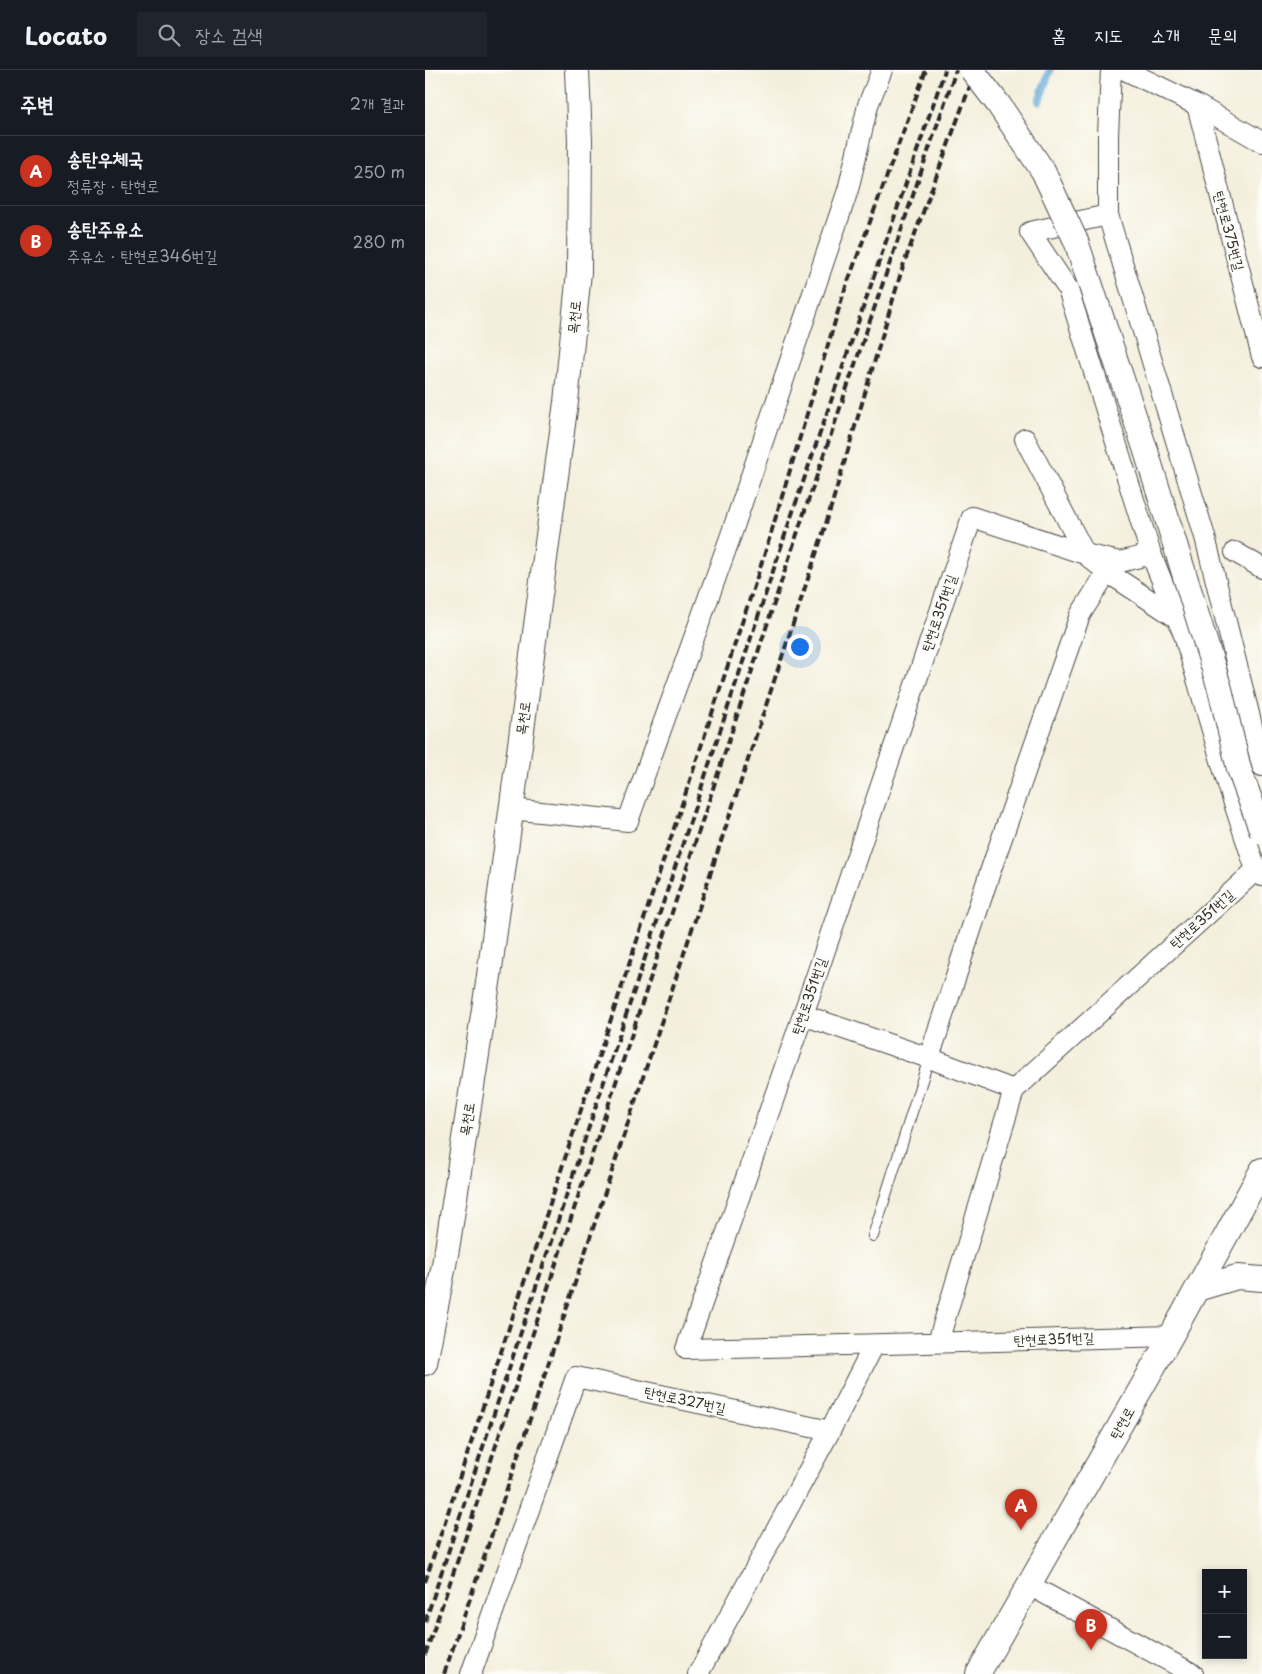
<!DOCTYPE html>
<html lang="ko">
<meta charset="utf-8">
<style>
:root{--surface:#171b24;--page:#20242c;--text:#f1f3f6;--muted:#9ea1a6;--line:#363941;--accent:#c8321e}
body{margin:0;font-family:"Playpen Sans","Poor Story",sans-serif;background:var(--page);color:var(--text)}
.controls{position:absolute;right:15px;bottom:15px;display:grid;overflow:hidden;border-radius:0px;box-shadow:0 2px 8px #0003}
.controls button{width:45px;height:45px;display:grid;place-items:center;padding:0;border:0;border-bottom:1px solid var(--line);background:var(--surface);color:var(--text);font:25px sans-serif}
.you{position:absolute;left:374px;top:576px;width:18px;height:18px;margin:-12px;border:4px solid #fff;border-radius:50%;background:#1a73e8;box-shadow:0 0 0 8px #1a73e833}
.badge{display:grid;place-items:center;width:32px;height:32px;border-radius:50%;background:var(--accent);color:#fff;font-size:16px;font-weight:700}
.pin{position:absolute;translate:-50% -41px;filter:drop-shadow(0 1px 2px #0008)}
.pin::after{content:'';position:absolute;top:26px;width:18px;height:15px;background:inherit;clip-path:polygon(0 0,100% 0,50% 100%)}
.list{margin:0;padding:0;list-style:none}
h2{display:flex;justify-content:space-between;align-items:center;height:65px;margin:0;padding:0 20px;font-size:21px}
h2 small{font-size:16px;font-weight:400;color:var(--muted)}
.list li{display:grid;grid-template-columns:32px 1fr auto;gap:15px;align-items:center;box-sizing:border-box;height:70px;padding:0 20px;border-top:1px solid var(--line)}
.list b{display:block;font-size:19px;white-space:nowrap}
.list p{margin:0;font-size:16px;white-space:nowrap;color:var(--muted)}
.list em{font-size:16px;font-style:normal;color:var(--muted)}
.icon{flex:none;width:28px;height:28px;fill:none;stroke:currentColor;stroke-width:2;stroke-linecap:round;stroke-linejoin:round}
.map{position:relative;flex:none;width:837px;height:1604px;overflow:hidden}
header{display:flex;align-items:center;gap:30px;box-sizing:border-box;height:70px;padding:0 25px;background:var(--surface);border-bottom:1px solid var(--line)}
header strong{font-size:24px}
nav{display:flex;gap:28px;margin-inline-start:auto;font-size:18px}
.search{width:350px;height:45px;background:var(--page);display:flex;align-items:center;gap:12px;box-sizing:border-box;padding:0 18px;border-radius:0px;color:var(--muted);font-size:19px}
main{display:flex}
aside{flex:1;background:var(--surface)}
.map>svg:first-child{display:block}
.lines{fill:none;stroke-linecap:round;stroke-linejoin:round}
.stream{stroke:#5ca5d3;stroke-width:8}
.service-casing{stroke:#494846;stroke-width:12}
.minor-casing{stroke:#494846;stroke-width:22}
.tertiary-casing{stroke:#494846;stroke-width:26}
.service{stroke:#fff;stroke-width:10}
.minor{stroke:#fff;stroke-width:20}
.tertiary{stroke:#fff;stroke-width:24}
.rail{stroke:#2b2b2b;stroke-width:4;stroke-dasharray:8 4;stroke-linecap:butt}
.tertiary-bridge-casing{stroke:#494846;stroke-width:26;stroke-linecap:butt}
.tertiary-bridge{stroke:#fff;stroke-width:24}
.labels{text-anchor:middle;stroke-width:4;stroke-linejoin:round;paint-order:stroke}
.street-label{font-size:14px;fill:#2b2b2b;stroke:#fdfcf7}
</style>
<header>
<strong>Locato</strong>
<div class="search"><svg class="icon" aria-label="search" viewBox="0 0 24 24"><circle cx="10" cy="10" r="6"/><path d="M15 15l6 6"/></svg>장소 검색</div>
<nav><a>홈</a><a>지도</a><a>소개</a><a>문의</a></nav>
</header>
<main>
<aside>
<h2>주변<small>2개 결과</small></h2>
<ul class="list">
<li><span class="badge">A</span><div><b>송탄우체국</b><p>정류장 · 탄현로</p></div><em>250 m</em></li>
<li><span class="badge">B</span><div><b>송탄주유소</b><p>주유소 · 탄현로346번길</p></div><em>280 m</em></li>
</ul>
</aside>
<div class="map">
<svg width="837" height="1604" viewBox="0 0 837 1604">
<rect width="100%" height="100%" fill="#fdfcf7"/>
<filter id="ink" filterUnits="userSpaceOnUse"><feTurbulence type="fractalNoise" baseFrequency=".02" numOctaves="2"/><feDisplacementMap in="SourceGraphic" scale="10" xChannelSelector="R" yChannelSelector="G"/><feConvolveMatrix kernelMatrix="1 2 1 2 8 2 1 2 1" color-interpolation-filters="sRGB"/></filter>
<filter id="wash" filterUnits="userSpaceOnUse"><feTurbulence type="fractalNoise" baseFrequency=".0096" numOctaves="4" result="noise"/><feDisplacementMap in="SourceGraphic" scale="20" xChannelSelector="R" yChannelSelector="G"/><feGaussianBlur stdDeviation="1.12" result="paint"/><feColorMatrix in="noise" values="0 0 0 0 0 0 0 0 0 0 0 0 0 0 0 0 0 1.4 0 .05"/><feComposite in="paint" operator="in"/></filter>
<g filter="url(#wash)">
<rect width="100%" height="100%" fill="#f4efdc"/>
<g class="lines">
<!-- stream -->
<path class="stream" d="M614 31 625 0"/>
</g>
</g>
<g filter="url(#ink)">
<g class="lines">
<!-- service casing -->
<g class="service-casing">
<path id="service" d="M448 1166 504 988"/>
</g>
<!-- minor casing -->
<g class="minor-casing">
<path id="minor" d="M686 0 683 65V145L780 467 837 696
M700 0 772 35 837 72
M772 35 837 287
M683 145 605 162 643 219 726 484 759 565 804 718 831 800 837 806
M600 369 660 484
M810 482 837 498
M664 485 695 492 726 484
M682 502 752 548
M86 739 203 751 306 465 423 120 443 35 457 0
M378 945 504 988 589 1020
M504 988 565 802 655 545 682 502 660 484 547 447 378 945 261 1279C423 1276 584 1270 746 1266
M513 1272 589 1020 831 800
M604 1515 768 1604
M46 1604 151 1307 405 1361
M273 1604 405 1361 449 1275"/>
</g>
<!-- tertiary casing -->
<g class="tertiary-casing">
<path id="tertiary" d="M772 1219 812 1207 837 1209
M0 1293 22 1179 63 913 141 332 154 202 155 71 152 0
M553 1604 746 1266 837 1100"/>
</g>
<!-- service -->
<use href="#service" class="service"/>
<!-- minor -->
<use href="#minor" class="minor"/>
<!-- tertiary -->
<use href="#tertiary" class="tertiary"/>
<!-- rail -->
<path class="rail" d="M0 1512 339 486 418 225 501 0
M0 1552 363 456 520 0
M0 1585 40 1469 378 446 531 0
M19 1604 62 1479 400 457 478 196 551 0"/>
<!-- tertiary-bridge casing -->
<g class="tertiary-bridge-casing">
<path id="tertiary-bridge" d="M547 0 574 35 618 101 651 171 720 378 795 619 814 699 837 762"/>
</g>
<!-- tertiary-bridge -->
<use href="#tertiary-bridge" class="tertiary-bridge"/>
</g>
</g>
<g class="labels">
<!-- street labels -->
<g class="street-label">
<text transform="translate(804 161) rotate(75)" y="5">탄현로375번길</text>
<text transform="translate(149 247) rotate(-84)" y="5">목천로</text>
<text transform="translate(514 543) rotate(-71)" y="5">탄현로351번길</text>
<text transform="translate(98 648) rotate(-82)" y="5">목천로</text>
<text transform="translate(777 849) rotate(-42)" y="5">탄현로351번길</text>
<text transform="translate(384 926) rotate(-71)" y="5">탄현로351번길</text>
<text transform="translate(42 1049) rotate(-81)" y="5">목천로</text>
<text transform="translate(629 1269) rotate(-2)" y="5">탄현로351번길</text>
<text transform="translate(260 1330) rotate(12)" y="5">탄현로327번길</text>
<text transform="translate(697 1353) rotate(-60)" y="5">탄현로</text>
</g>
</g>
</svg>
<div class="controls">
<button>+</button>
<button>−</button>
</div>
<div class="you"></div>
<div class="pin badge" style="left:596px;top:1460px">A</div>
<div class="pin badge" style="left:666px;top:1580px">B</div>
</div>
</main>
